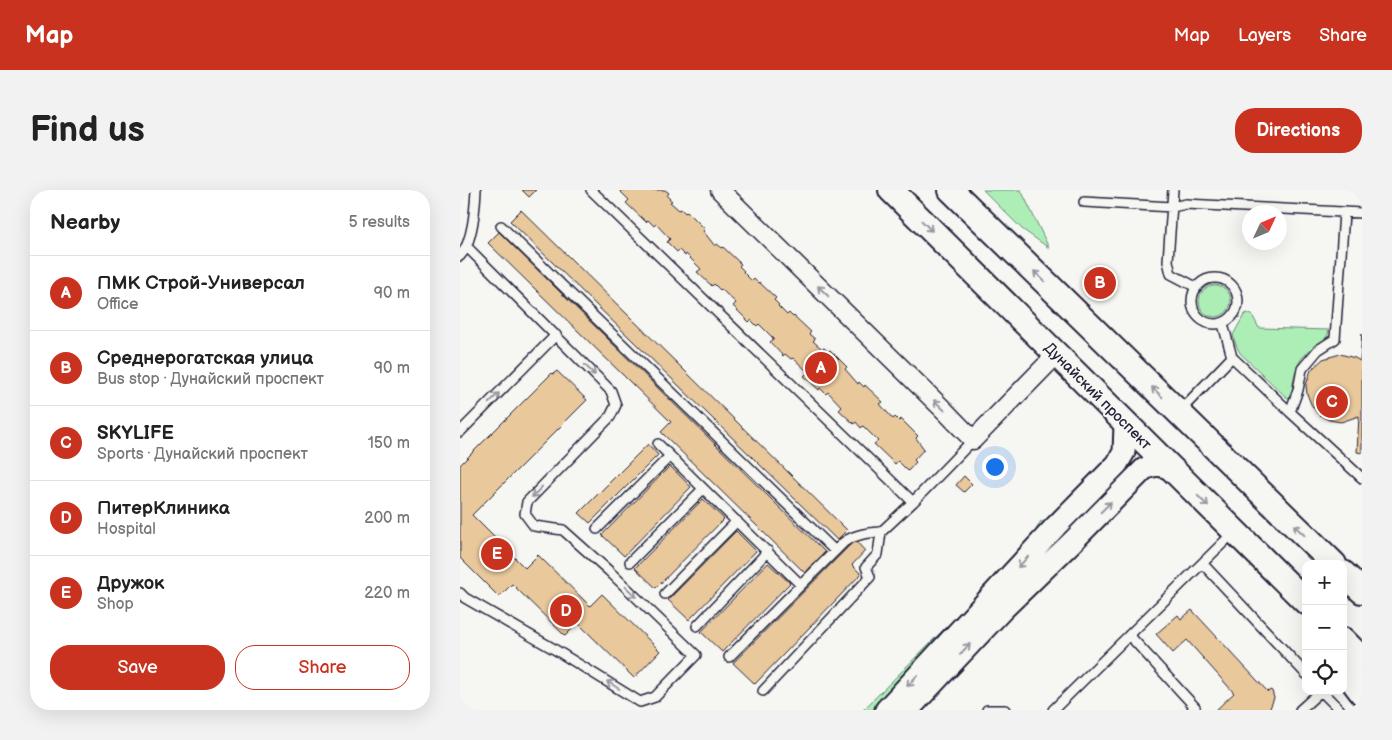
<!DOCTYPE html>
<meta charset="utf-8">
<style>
:root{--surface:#fff;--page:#f2f2f2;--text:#222;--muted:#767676;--line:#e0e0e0;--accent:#c8321e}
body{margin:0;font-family:"Balsamiq Sans",sans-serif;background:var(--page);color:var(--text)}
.controls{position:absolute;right:15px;bottom:15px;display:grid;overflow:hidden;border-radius:10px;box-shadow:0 5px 20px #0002}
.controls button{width:45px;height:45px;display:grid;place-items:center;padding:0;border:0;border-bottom:1px solid var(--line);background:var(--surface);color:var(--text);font:25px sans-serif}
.compass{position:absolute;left:782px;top:15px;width:45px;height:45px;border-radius:50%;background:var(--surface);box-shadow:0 5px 20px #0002;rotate:46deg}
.you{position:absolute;left:534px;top:276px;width:18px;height:18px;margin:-12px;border:4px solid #fff;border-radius:50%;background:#1a73e8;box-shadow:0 0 0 8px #1a73e833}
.badge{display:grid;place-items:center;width:32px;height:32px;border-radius:50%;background:var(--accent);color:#fff;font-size:16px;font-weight:700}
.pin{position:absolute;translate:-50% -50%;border:2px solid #fff;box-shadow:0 1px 5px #0006}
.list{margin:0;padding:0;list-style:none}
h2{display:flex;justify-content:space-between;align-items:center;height:65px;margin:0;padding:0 20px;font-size:21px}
h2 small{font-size:16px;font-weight:400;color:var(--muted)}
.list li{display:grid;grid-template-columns:32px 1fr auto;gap:15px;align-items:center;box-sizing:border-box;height:75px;padding:0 20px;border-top:1px solid var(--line)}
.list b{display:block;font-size:19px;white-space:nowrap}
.list p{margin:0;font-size:16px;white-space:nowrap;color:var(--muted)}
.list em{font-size:16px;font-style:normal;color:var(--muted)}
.actions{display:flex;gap:10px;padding:15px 20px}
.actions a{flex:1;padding:11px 0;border:1px solid var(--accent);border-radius:20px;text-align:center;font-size:18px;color:var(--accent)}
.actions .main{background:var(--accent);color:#fff}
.icon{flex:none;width:28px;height:28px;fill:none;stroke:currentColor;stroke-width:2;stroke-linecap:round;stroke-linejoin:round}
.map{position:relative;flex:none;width:902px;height:520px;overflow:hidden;border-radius:20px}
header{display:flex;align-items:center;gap:30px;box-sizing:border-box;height:70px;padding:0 25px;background:var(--accent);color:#fff}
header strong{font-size:24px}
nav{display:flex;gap:28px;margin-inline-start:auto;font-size:18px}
.intro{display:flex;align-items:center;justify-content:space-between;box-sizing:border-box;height:120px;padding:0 30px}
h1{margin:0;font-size:35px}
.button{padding:12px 22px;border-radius:20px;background:var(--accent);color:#fff;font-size:18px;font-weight:700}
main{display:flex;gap:30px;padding:0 30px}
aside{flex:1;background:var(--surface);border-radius:20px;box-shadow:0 5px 20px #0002}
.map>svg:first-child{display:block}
.green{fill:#adeeb7;stroke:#688879}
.building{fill:#e9c89b;stroke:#22223b}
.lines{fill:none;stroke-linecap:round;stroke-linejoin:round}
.service-casing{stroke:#22223b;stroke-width:12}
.minor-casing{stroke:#22223b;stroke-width:21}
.tertiary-casing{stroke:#22223b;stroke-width:25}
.secondary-casing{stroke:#22223b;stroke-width:28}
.service{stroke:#f6f6f2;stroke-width:9}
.minor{stroke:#f6f6f2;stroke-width:18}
.tertiary{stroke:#f6f6f2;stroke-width:21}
.secondary{stroke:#f6f6f2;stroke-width:24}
.oneway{stroke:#9797a0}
.labels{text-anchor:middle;stroke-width:4;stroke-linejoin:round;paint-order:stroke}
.street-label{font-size:15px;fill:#22223b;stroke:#f6f6f2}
</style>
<header>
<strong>Map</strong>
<nav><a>Map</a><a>Layers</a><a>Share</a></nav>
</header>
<div class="intro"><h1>Find us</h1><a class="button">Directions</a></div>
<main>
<aside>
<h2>Nearby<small>5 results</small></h2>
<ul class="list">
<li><span class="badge">A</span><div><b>ПМК Строй-Универсал</b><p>Office</p></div><em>90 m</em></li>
<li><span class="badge">B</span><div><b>Среднерогатская улица</b><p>Bus stop · Дунайский проспект</p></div><em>90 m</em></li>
<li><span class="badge">C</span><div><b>SKYLIFE</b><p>Sports · Дунайский проспект</p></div><em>150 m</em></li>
<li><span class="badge">D</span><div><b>ПитерКлиника</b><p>Hospital</p></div><em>200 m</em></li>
<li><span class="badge">E</span><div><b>Дружок</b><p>Shop</p></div><em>220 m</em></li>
</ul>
<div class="actions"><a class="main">Save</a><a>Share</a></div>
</aside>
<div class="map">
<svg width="902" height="520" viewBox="0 0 902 520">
<rect width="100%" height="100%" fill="#f6f6f2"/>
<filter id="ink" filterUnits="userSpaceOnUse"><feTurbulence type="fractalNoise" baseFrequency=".02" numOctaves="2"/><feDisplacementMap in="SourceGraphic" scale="10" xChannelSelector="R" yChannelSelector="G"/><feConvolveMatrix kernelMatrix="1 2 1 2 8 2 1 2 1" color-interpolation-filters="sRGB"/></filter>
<g filter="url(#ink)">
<!-- green -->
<path class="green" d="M523 0H561L589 58 562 39Z
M739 111a16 16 0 1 1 32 0a16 16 0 1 1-32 0Z
M787 123 792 125 799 138 869 140C867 155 851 157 842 168 833 180 834 192 831 206L829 208 826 207 780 163 776 155 773 145 784 125Z
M581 331 585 334C528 396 470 457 414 520H403L495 428 573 345Z"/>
<!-- building -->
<path class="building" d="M62 0H76L69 7Z
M159 0H205L209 3 207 6 212 11 210 12 219 20 221 19 225 23 227 21 245 39 243 41 255 56 257 54 262 58 263 57 281 74 279 76 284 81 283 82 292 91 294 89 298 93 299 92 316 108 314 110 319 115 318 116 327 125 329 123 333 127 334 126 351 142 349 144 355 149 353 151 362 159 364 158 368 162 370 160 387 177 385 179 398 194 399 192 404 197 405 195 423 212 420 214 433 229 435 227 439 231 441 229 458 246 456 248 464 259 454 270 456 272 448 281 438 271 435 274 414 254 418 251 403 236 401 238 396 232 394 234 379 220 382 217 368 202 366 204 360 198 359 200 344 186 348 182 333 168 331 169 325 164 323 166 310 152 314 149 299 134 297 136 291 130 289 132 273 116 276 113 261 99 260 100 254 94 252 96 237 82 241 79 226 64 225 66 219 60 217 62 207 52 210 49 196 34 194 36 188 30 186 32 166 13 169 10Z
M61 20 387 340 377 350 50 31Z
M39 42 365 362 345 383 201 242 211 232 28 53Z
M902 144V263L897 262 899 226 881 232 869 230 863 227 857 223 851 214 847 204 846 195 851 180 863 169 880 164 895 168 900 171Z
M97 181 127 210 12 325 65 378 78 365 130 416 142 404 200 461 174 488 118 433 105 446 52 394 39 407 0 368V275L92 183 93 184Z
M188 254 198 265 130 333 119 323Z
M210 276 231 297 164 366 142 345Z
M504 286 512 294 504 302 496 295Z
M243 309 264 329 196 398 175 378Z
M276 341 296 361 229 430 208 410Z
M395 350 405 361 392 375 401 384 295 494 273 473Z
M308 373 330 393 262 462 241 442Z
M732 420 808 502 810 500 812 501 814 508 810 518 812 520H756L774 503 727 450 713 463 696 444 718 425 721 429Z"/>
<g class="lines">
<!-- service casing -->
<g class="service-casing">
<path id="service" d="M131 0 453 312
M713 0 708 71 711 84 736 97
M624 12 712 17 726 14 902 23
M884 23 875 149 858 160 842 179 838 200 830 222 902 288
M41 36 375 361
M0 66C13 52 15 18 16 0
M732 111a23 23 0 1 1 46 0a23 23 0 1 1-46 0Z
M763 134 772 167 830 222
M720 221 772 167
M0 242 96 145
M198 254 341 395
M137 339 210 266
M170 372 243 299
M743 374 846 484
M0 403 5 408 94 459 180 512 195 507 236 465 149 381 103 340 74 336 65 324 67 312 150 227 156 215 151 201 7 57
M205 404 277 331
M237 436 308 361
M669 445 735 517 732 520
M269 467 384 352C396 344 407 343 421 342
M303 501 410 387 406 377 418 364 421 342 453 312 513 250
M861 501 880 520
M527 520H545
M593 520 774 342
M840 520 861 501"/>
</g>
<!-- minor casing -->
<g class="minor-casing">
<path id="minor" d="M260 0 485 221 513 250 596 165"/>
</g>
<!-- tertiary casing -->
<g class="tertiary-casing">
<path id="tertiary" d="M426 520 596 336 657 274 664 262 665 234
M448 520 543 419 612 352 684 279C695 274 701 275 711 279"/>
</g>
<!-- secondary casing -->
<g class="secondary-casing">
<path id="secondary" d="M431 0 846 412
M491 0 874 374
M883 383 902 401
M883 450 902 469
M883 478 902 503"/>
</g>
<!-- service -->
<use href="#service" class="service"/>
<!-- minor -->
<use href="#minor" class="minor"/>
<!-- tertiary -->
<use href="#tertiary" class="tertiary"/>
<!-- secondary -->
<use href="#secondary" class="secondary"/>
</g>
<!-- one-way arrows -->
<defs><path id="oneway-shaft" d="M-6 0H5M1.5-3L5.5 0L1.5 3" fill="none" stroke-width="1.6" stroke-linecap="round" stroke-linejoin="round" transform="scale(1.25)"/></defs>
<g class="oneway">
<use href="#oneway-shaft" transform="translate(467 36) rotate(45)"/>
<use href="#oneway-shaft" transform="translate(579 86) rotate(-136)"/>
<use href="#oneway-shaft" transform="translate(363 101) rotate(-136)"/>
<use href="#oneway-shaft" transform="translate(130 180) rotate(45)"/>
<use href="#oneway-shaft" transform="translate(697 202) rotate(-136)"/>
<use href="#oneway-shaft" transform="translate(34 208) rotate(-45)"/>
<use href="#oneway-shaft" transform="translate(479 215) rotate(-136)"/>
<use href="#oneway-shaft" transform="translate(77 302) rotate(133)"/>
<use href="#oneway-shaft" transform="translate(743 311) rotate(45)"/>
<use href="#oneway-shaft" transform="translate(646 317) rotate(-45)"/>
<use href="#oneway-shaft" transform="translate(839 340) rotate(-136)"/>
<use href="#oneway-shaft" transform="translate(563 372) rotate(133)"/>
<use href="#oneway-shaft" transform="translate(171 402) rotate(44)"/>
<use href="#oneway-shaft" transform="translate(505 459) rotate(-47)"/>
<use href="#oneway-shaft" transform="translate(452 491) rotate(133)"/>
<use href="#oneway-shaft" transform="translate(153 495) rotate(-148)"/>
</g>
</g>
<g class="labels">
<!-- street labels -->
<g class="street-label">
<text transform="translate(638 206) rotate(45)" y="5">Дунайский проспект</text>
</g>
</g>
</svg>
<div class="controls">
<button>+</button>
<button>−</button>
<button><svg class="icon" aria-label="locate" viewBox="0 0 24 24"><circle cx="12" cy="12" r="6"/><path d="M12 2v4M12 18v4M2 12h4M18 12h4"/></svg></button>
</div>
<svg class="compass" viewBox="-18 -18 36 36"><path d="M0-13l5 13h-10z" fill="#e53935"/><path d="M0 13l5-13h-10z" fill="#767676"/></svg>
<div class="you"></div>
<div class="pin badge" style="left:361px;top:178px">A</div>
<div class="pin badge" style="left:640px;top:93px">B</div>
<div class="pin badge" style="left:872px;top:212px">C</div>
<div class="pin badge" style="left:106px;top:421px">D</div>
<div class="pin badge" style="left:37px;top:364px">E</div>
</div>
</main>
